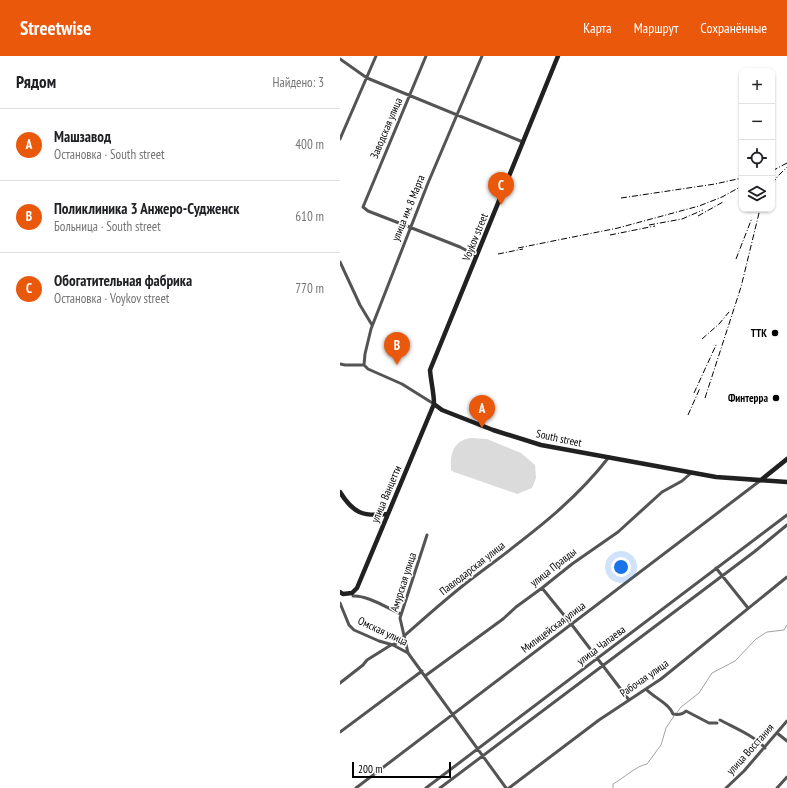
<!DOCTYPE html>
<html lang="ru">
<meta charset="utf-8">
<style>
:root{--surface:#fff;--page:#f2f2f2;--text:#202124;--muted:#757577;--line:#e0e0e0;--accent:#ea580c}
body{margin:0;font-family:"PT Sans Narrow",sans-serif;background:var(--page);color:var(--text)}
.controls{position:absolute;right:12px;top:12px;display:grid;overflow:hidden;border-radius:8px;box-shadow:0 1px 3px #0004}
.controls button{width:36px;height:36px;display:grid;place-items:center;padding:0;border:0;border-bottom:1px solid var(--line);background:var(--surface);color:var(--text);font:20px sans-serif}
.scale{position:absolute;left:12px;bottom:10px;width:99px;box-sizing:border-box;padding-left:4px;border:2px solid #000;border-top:0;font-size:11px;line-height:14px;white-space:nowrap;color:#000;-webkit-text-stroke:3px #fff;paint-order:stroke}
.you{position:absolute;left:281px;top:511px;width:14px;height:14px;margin:-10px;border:3px solid #fff;border-radius:50%;background:#1a73e8;box-shadow:0 0 0 6px #1a73e833}
.badge{display:grid;place-items:center;width:26px;height:26px;border-radius:50%;background:var(--accent);color:#fff;font-size:13px;font-weight:700}
.pin{position:absolute;translate:-50% -33px;filter:drop-shadow(0 1px 2px #0008)}
.pin::after{content:'';position:absolute;top:21px;width:14px;height:12px;background:inherit;clip-path:polygon(0 0,100% 0,50% 100%)}
.list{margin:0;padding:0;list-style:none}
h2{display:flex;justify-content:space-between;align-items:center;height:52px;margin:0;padding:0 16px;font-size:17px}
h2 small{font-size:13px;font-weight:400;color:var(--muted)}
.list li{display:grid;grid-template-columns:26px 1fr auto;gap:12px;align-items:center;box-sizing:border-box;height:72px;padding:0 16px;border-top:1px solid var(--line)}
.list b{display:block;font-size:15px;white-space:nowrap}
.list p{margin:0;font-size:13px;white-space:nowrap;color:var(--muted)}
.list em{font-size:13px;font-style:normal;color:var(--muted)}
.icon{flex:none;width:22px;height:22px;fill:none;stroke:currentColor;stroke-width:2;stroke-linecap:round;stroke-linejoin:round}
.map{position:relative;flex:none;width:447px;height:732px;overflow:hidden}
header{display:flex;align-items:center;gap:24px;box-sizing:border-box;height:56px;padding:0 20px;background:var(--accent);color:#fff}
header strong{font-size:19px}
nav{display:flex;gap:22px;margin-inline-start:auto;font-size:14px}
main{display:flex}
aside{flex:1;background:var(--surface)}
.map>svg:first-child{display:block}
.green{fill:#dbdbdb}
.lines{fill:none;stroke-linecap:round;stroke-linejoin:round}
.stream{stroke:#a2a2a2;stroke-width:1}
.street{stroke:#545454;stroke-width:3}
.secondary{stroke:#212121;stroke-width:4.5}
.rail{stroke:#000;stroke-width:1;stroke-dasharray:6 2 1 2;stroke-linecap:butt}
.poi-dot{fill:#000;stroke:#fff;stroke-width:1.5}
.labels{text-anchor:middle;stroke-width:3;stroke-linejoin:round;paint-order:stroke}
.street-label{font-size:11px;fill:#000;stroke:#fff}
.poi-label{font-size:11px;font-weight:bold;fill:#000;stroke:#fff;text-anchor:end}
</style>
<header>
<strong>Streetwise</strong>
<nav><a>Карта</a><a>Маршрут</a><a>Сохранённые</a></nav>
</header>
<main>
<aside>
<h2>Рядом<small>Найдено: 3</small></h2>
<ul class="list">
<li><span class="badge">A</span><div><b>Машзавод</b><p>Остановка · South street</p></div><em>400 m</em></li>
<li><span class="badge">B</span><div><b>Поликлиника 3 Анжеро-Судженск</b><p>Больница · South street</p></div><em>610 m</em></li>
<li><span class="badge">C</span><div><b>Обогатительная фабрика</b><p>Остановка · Voykov street</p></div><em>770 m</em></li>
</ul>
</aside>
<div class="map">
<svg width="447" height="732" viewBox="0 0 447 732">
<rect width="100%" height="100%" fill="#fff"/>
<!-- green -->
<path class="green" d="M131 382 147 383 181 397 195 409 196 422 192 432 177 438 114 416 111 414C110 397 113 385 131 382Z"/>
<g class="lines">
<!-- stream -->
<path class="stream" d="M336 658 341 651 359 637 372 617 395 605 416 583 427 576 444 574 447 569
M273 732V728C284 722 296 710 307 708L321 689 326 672 334 660"/>
<!-- street -->
<path class="street" d="M86 0 23 151 28 155 77 174 120 191 137 200
M0 3 27 22 183 86
M0 83 36 0
M0 206 20 249 32 269
M0 308 5 309H24
M94 348 62 328 28 313 24 309 25 298 31 273 88 127 142 0
M87 479 60 562 68 597 166 732
M376 512 408 552
M202 532 232 569 289 644
M13 540C27 539 47 552 61 558
M0 547 9 569 14 574 39 585 53 589 68 597
M85 620 163 563 176 551 202 532 232 508 278 476 322 436 342 425 351 417
M0 627 23 609 27 604 51 589 55 588 62 583 64 580C87 560 110 539 134 521 183 484 231 450 269 401
M306 633C314 642 329 647 333 658 338 659 342 659 346 655L369 667H377
M380 664C393 671 415 680 425 692
M0 676 82 615
M437 677 447 685
M16 732 421 424
M86 732 447 459
M100 732 414 496 447 469
M169 732 259 664 321 623 447 521
M386 732 404 715 447 665
M437 732 447 721"/>
<!-- secondary -->
<path class="secondary" d="M94 348 102 354 153 374 201 389 376 421 447 426
M421 424 447 403
M0 436C13 457 23 461 47 458
M0 536 3 538 12 537 17 532 94 348C94 337 91 326 90 314L218 0"/>
<!-- rail -->
<path class="rail" d="M432 115 447 107
M432 128 438 120 447 111
M281 142 375 128 402 122
M358 160 383 146
M309 169 342 163 363 154
M270 179 315 170
M178 192 278 172 359 150 382 141 402 130
M158 198 183 193
M396 203 412 162
M362 283 379 268 389 256
M354 337 377 287
M365 342 401 231 420 153
M348 359 360 332"/>
</g>
<!-- markers -->
<g class="poi-dot">
<circle cx="435" cy="277" r="4"/>
<circle cx="436" cy="342" r="4"/>
</g>
<g class="labels">
<!-- street labels -->
<g class="street-label">
<text transform="translate(46 72) rotate(-67)" y="4">Заводская улица</text>
<text transform="translate(68 152) rotate(-68)" y="4">улица им. 8 Марта</text>
<text transform="translate(135 181) rotate(-68)" y="4">Voykov street</text>
<text transform="translate(219 382) rotate(12)" y="4">South street</text>
<text transform="translate(46 438) rotate(-67)" y="4">улица Ванцетти</text>
<text transform="translate(213 511) rotate(-38)" y="4">улица Правды</text>
<text transform="translate(132 512) rotate(-38)" y="4">Павлодарская улица</text>
<text transform="translate(63 526) rotate(-72)" y="4">Амурская улица</text>
<text transform="translate(213 571) rotate(-37)" y="4">Милицейская улица</text>
<text transform="translate(43 575) rotate(25)" y="4">Омская улица</text>
<text transform="translate(261 589) rotate(-37)" y="4">улица Чапаева</text>
<text transform="translate(304 622) rotate(-35)" y="4">Рабочая улица</text>
<text transform="translate(410 693) rotate(-48)" y="4">улица Восстания</text>
</g>
<!-- poi labels -->
<g class="poi-label">
<text x="427" y="281">ТТК</text>
<text x="428" y="346">Финтерра</text>
</g>
</g>
</svg>
<div class="controls">
<button>+</button>
<button>−</button>
<button><svg class="icon" aria-label="locate" viewBox="0 0 24 24"><circle cx="12" cy="12" r="6"/><path d="M12 2v4M12 18v4M2 12h4M18 12h4"/></svg></button>
<button><svg class="icon" aria-label="layers" viewBox="0 0 24 24"><path d="M12 4l9 5-9 5-9-5zM3 14l9 5 9-5"/></svg></button>
</div>
<div class="scale">200 m</div>
<div class="you"></div>
<div class="pin badge" style="left:142px;top:372px">A</div>
<div class="pin badge" style="left:57px;top:309px">B</div>
<div class="pin badge" style="left:161px;top:149px">C</div>
</div>
</main>
